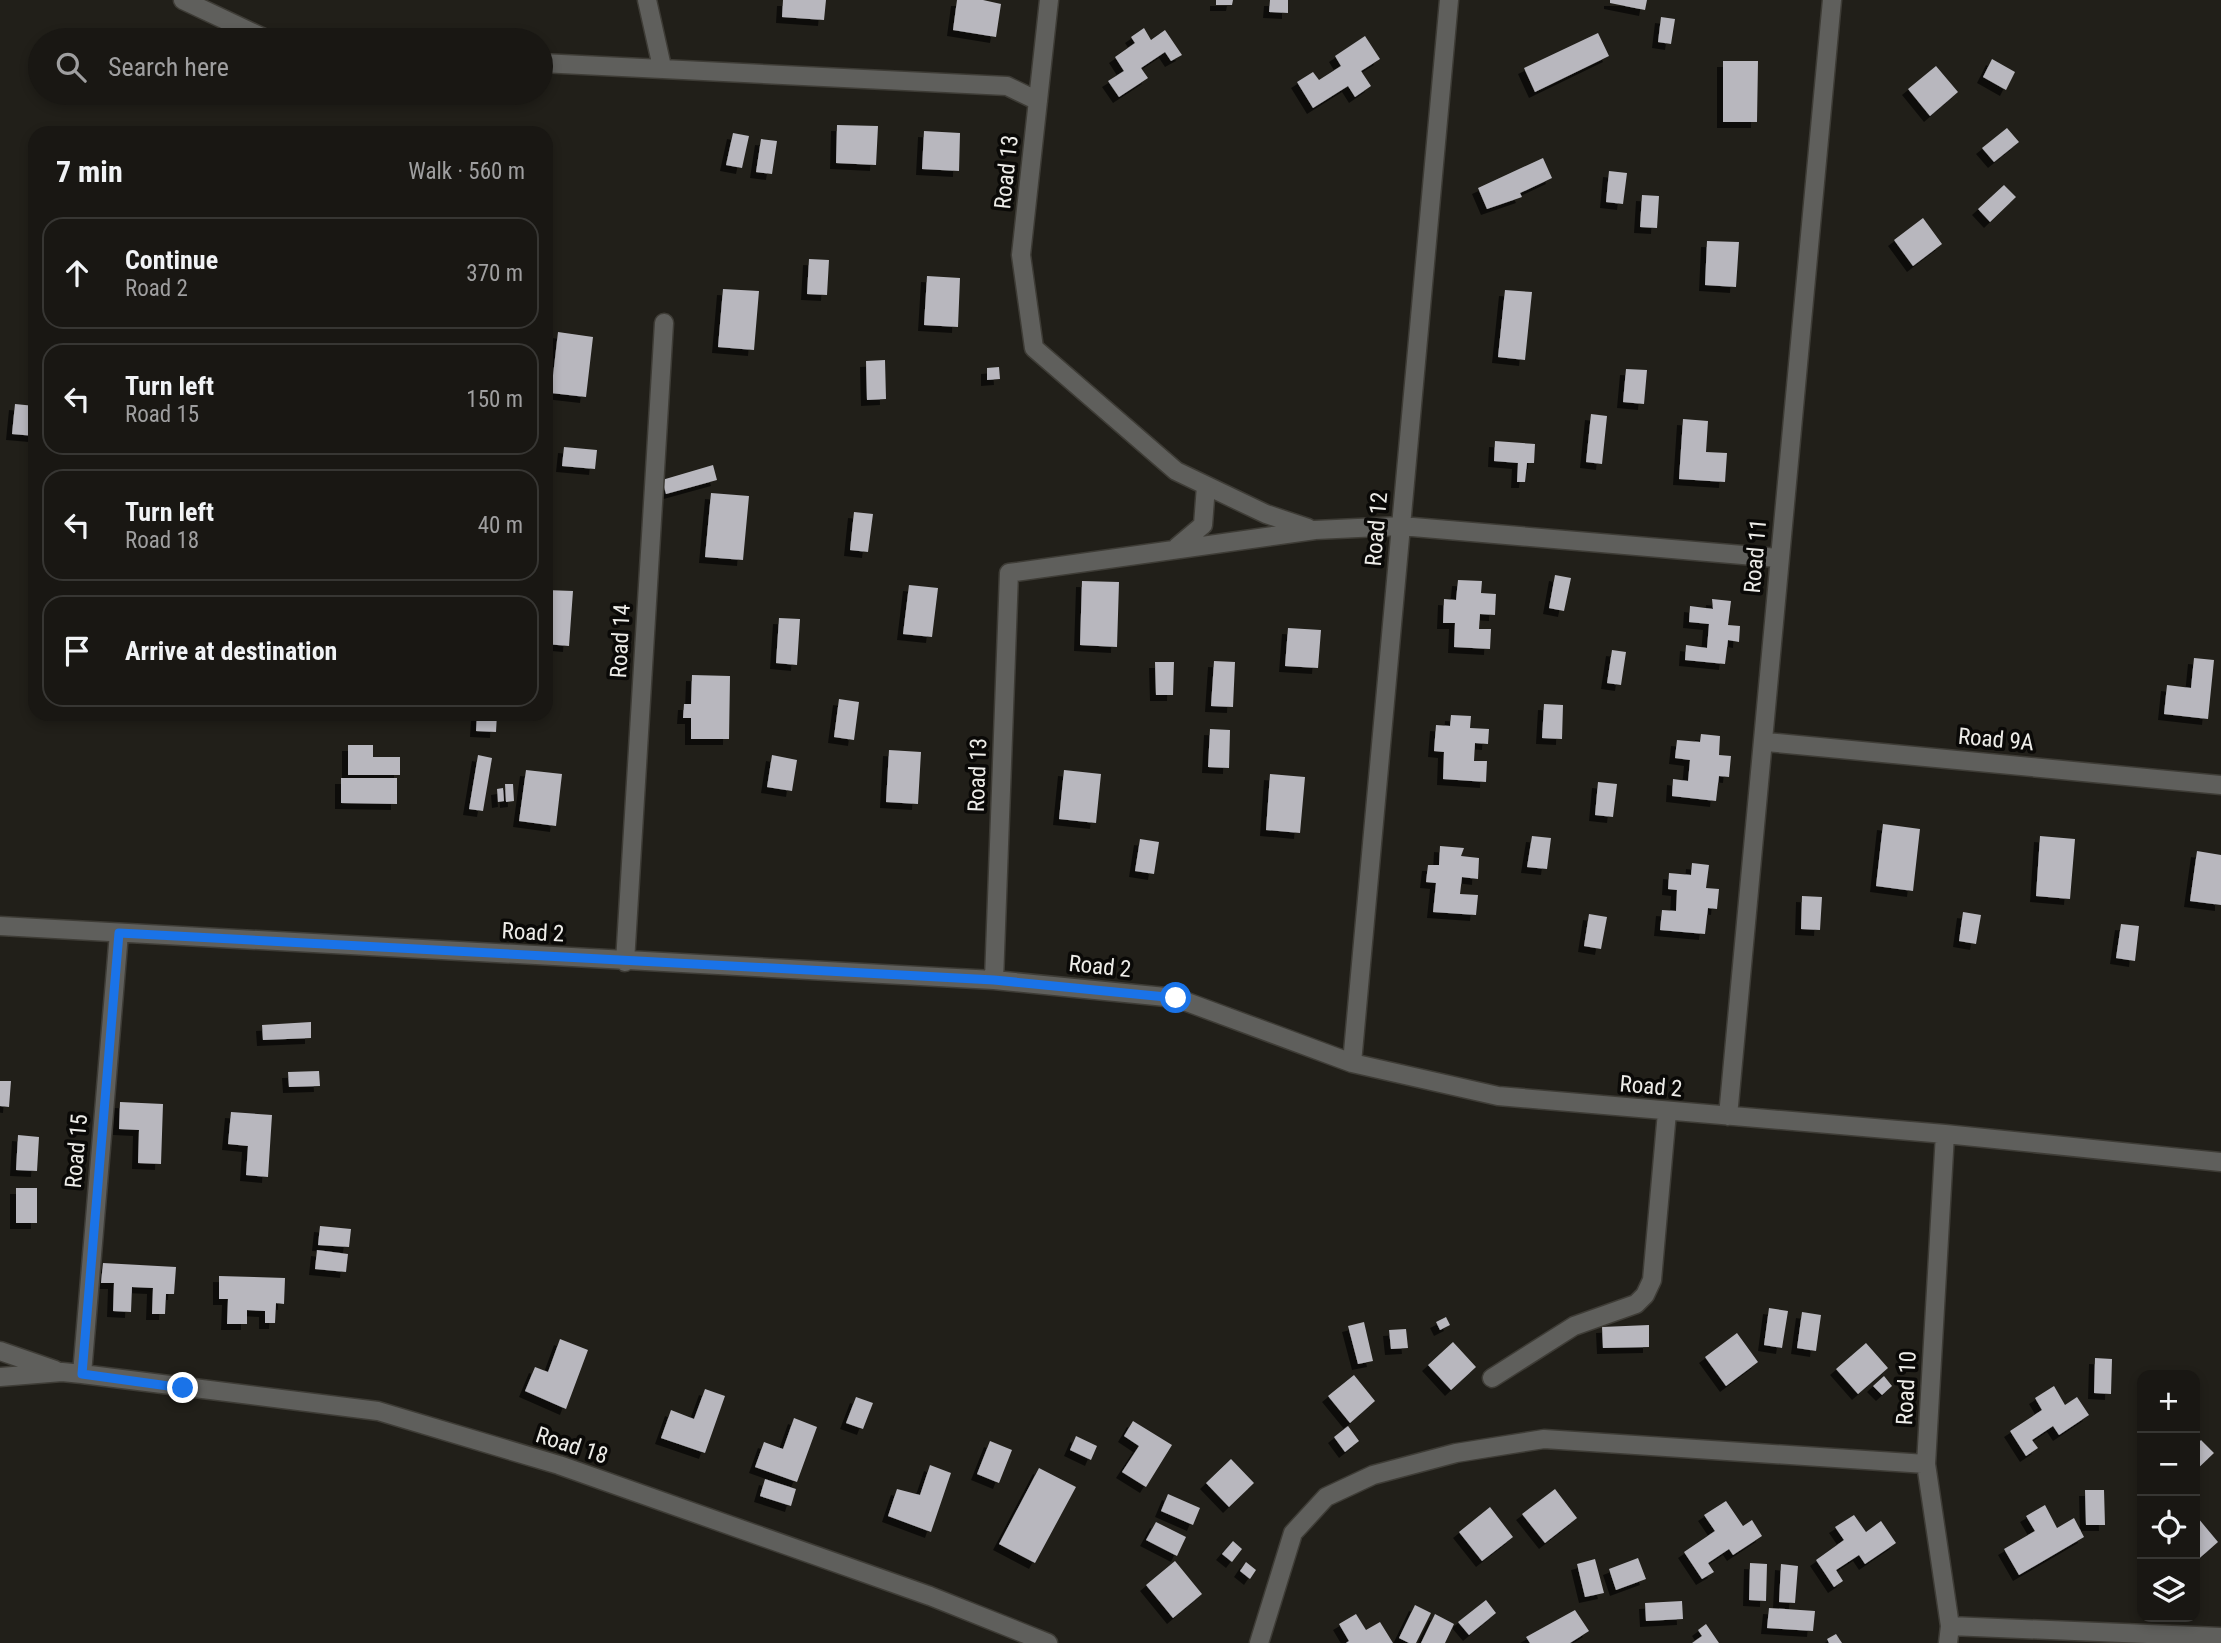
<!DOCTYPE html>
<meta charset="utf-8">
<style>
:root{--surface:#191713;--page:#262421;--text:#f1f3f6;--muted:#9f9fa0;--line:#373633}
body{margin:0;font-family:"Roboto Condensed",sans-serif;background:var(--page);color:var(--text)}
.controls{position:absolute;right:21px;bottom:21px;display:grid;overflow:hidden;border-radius:14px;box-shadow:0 4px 10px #0003}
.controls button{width:63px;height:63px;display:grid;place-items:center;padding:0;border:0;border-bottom:2px solid var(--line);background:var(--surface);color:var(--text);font:35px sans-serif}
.stop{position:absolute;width:21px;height:21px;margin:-16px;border:5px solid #1a73e8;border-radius:50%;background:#fff}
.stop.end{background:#1a73e8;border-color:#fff;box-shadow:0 2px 7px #0008}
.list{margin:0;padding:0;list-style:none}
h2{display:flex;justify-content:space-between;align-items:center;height:91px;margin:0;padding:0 28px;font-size:30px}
h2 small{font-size:23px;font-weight:400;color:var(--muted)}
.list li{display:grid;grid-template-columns:46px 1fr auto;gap:21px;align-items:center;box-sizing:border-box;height:112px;margin:0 14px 14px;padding:0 14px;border:2px solid var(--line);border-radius:21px}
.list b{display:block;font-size:26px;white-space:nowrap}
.list p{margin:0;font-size:23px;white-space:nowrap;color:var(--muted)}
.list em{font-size:23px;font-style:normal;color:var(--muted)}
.icon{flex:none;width:38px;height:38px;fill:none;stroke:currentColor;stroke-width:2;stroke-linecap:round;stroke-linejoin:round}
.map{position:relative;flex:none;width:2221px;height:1643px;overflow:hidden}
.search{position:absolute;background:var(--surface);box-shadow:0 4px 10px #0003;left:28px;top:28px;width:525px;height:77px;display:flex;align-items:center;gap:18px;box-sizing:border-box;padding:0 24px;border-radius:38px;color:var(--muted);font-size:26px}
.panel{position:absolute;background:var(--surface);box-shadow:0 4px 10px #0003;left:28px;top:126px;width:525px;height:595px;border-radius:21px}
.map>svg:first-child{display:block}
.building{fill:#b8b7be;filter:url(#shadow)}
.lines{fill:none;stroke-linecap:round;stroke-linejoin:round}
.minor-casing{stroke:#3e3c36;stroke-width:21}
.minor{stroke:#5f5f5c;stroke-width:18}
.route{stroke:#1a73e8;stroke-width:9}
.labels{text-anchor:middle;stroke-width:7;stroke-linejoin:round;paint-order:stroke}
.street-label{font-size:23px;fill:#edece8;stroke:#0a0907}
</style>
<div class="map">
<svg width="2221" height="1643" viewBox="0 0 2221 1643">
<defs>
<filter id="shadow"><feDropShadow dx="-6" dy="6" stdDeviation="0" flood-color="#0009"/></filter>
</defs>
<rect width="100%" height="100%" fill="#211f19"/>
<!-- building -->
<path class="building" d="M783 0H826L824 20 782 17Z
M957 0H983L1001 4 996 37 953 30Z
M1216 0H1233L1232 5H1216Z
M1270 0H1288V13L1269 12Z
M1610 0H1647L1645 10 1610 3Z
M1661 17 1675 19 1671 44 1658 42Z
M1144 28 1151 40 1165 30 1182 55 1171 61 1165 52 1141 68 1148 78 1119 97 1108 81 1124 71 1115 57 1135 43 1131 37Z
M1598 33 1609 56 1535 92 1524 68Z
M1365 36 1380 59 1361 71 1371 86 1355 97 1348 86 1313 108 1297 82 1313 72 1319 80 1341 66 1335 56Z
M1992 59 2015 72 2006 90 1983 77Z
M1723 61H1758L1757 122H1723Z
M1936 66 1958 92 1930 116 1908 89Z
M837 125 878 126 876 165 836 163Z
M2007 128 2019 142 1994 162 1982 148Z
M924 131 960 133 959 171 922 169Z
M733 133 749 136 742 168 726 165Z
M761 139 777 141 772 174 756 172Z
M1543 158 1552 178 1520 193 1522 197 1487 209 1478 188Z
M1609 171 1627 173 1623 204 1606 202Z
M2004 185 2016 197 1990 222 1978 209Z
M1642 195 1659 196 1657 228 1640 227Z
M1923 218 1942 244 1913 266 1894 240Z
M1707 241 1739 242 1736 287 1705 285Z
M809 259 829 260 827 295 807 294Z
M927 276 960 278 958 327 924 325Z
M723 289 759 291 754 350 718 347Z
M1505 290 1532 292 1525 360 1498 357Z
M558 332 593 337 586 397 551 393Z
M885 360 886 399 867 400 866 361Z
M999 367 1000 379 987 380V368Z
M1626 369 1647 370 1644 404 1623 402Z
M15 404 35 406V436L12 434Z
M1591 414 1607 416 1602 464 1586 462Z
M1683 419 1708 421 1706 452 1727 453 1725 482 1679 479Z
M1495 441 1535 444 1534 463H1527L1525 482H1517L1518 463 1494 461Z
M564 447 597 450 595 469 562 466Z
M713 465 717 480 666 494 662 480Z
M711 493 749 496 743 560 705 557Z
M854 512 873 514 868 552 850 550Z
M1555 575 1571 578 1564 611 1549 608Z
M1458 580 1482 581 1481 593 1496 594 1495 615 1480 614 1479 629H1491L1490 649 1454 647 1455 623H1443L1444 599 1456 600Z
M1082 581 1119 582 1117 647 1080 645Z
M909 585 938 588 932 637 903 634Z
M546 590 573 591 569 646 546 644Z
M1712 599 1731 601 1728 625 1740 626 1739 642 1728 640 1725 664 1685 660 1686 645 1707 648 1709 624 1689 622 1690 606 1713 609Z
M779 618 800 619 797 665 776 663Z
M1288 628 1321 630 1318 668 1285 666Z
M1612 650 1626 652 1621 685 1607 683Z
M2194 658 2214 660 2208 719 2164 714 2167 685 2191 688Z
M1214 661 1235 662 1233 707 1211 706Z
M1155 662H1174L1173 695H1156Z
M692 675 730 676 729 739H691V718H683L684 704H691Z
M839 699 859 702 854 740 834 737Z
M1544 704 1563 705 1562 739 1542 738Z
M477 714H497L496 732 476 731Z
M1451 715 1471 716 1470 728 1489 729 1488 744 1475 743 1474 761H1487L1486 782 1443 779 1444 752 1434 751 1436 725 1450 726Z
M1210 729 1230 730 1229 768 1208 767Z
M1701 734 1720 736 1719 755 1731 756 1729 777 1719 776 1716 801 1672 796 1673 779 1688 781 1690 760 1675 758 1677 740 1700 742Z
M348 745H373V757H400V775H348Z
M889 750 921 752 918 804 886 802Z
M478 755 492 758 483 811 469 809Z
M772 755 797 760 792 791 767 787Z
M526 770 562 774 556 826 519 821Z
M1064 770 1101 774 1096 823 1059 819Z
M1270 774 1305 777 1300 833 1266 830Z
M341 778H397V804L341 803Z
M1598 782 1617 784 1613 817 1595 815Z
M505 784H513L514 801 506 802Z
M503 788 504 801 498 802 497 789Z
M1883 824 1920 829 1913 891 1876 886Z
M1532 836 1551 838 1547 869 1527 867Z
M2040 836 2075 839 2070 899 2036 896Z
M1140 839 1159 842 1154 874 1135 871Z
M1440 846 1464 848 1461 856 1479 858 1478 879 1462 877 1460 894 1478 895 1476 915 1433 912 1436 883 1426 882 1428 865H1439Z
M2197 851 2221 855V905L2190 901Z
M1692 863 1709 865 1706 888 1719 889 1717 909 1708 908 1705 934 1660 930 1662 910 1676 911 1677 890 1668 889 1669 873 1691 875Z
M1802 896 1822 897 1820 930 1801 929Z
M1963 912 1981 915 1976 944 1959 941Z
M1589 914 1607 917 1601 949 1584 946Z
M2121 924 2139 926 2135 961 2116 958Z
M311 1022V1038L263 1040 262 1025Z
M319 1071 320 1086 289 1087 288 1072Z
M0 1081H11L9 1107 0 1106Z
M120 1102 163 1104 161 1164 138 1163 139 1130 119 1129Z
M231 1112 272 1115 268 1177 246 1175 248 1146 228 1144Z
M18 1135 39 1137 37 1171 16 1170Z
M16 1188H37V1223H16Z
M320 1226 351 1229 349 1247 318 1245Z
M317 1250 348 1254 346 1272 315 1269Z
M103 1263 176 1267 174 1294H166L165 1314H152L153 1288 132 1287 131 1312 113 1311 114 1283H101Z
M219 1276 285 1278 284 1304 276 1303 275 1323H265V1311L247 1310V1324H227L228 1299H219Z
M1769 1308 1788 1311 1782 1348 1764 1345Z
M1802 1312 1821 1315 1816 1351 1797 1348Z
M1446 1317 1450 1325 1440 1330 1436 1322Z
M1364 1322 1373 1361 1358 1364 1348 1326Z
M1649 1325V1347L1603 1348 1602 1327Z
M1406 1329 1408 1348 1391 1349 1389 1330Z
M1737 1333 1758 1362 1726 1386 1705 1357Z
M560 1339 588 1350 566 1409 525 1391 535 1367 548 1372Z
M1453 1342 1476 1367 1451 1390 1428 1365Z
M1866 1343 1888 1368 1858 1394 1836 1369Z
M2095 1358 2112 1359 2111 1394 2094 1393Z
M1354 1375 1375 1401 1350 1423 1328 1396Z
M1884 1376 1892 1386 1882 1395 1873 1386Z
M2054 1386 2065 1405 2077 1397 2089 1415 2059 1435 2053 1426 2032 1440 2038 1448 2026 1456 2010 1431 2042 1410 2035 1398Z
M705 1389 725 1396 705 1453 661 1438 671 1410 694 1419Z
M856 1397 873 1403 863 1429 846 1423Z
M794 1418 817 1427 797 1482 755 1467 764 1442 783 1449Z
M1133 1421 1172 1445 1146 1487 1122 1472 1139 1446 1124 1436Z
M1348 1426 1359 1441 1345 1452 1334 1437Z
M1076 1436 1097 1446 1091 1460 1070 1450Z
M2201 1440 2214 1453 2195 1471V1446Z
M990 1441 1012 1450 999 1483 977 1474Z
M1231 1459 1254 1483 1229 1507 1206 1483Z
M930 1465 951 1473 931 1532 888 1516 897 1489 920 1495Z
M1039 1468 1076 1487 1035 1563 999 1544Z
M765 1479 796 1489 791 1506 760 1496Z
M1555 1489 1577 1518 1545 1543 1522 1514Z
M2085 1490H2104L2105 1525H2086Z
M1168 1494 1200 1508 1193 1525 1161 1511Z
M1726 1501 1743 1526 1752 1520 1762 1536 1733 1555 1729 1549 1708 1563 1714 1572 1702 1579 1684 1552 1715 1531 1704 1515Z
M2045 1505 2057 1528 2074 1518 2084 1537 2019 1575 2004 1549 2035 1531 2026 1516Z
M1490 1507 1513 1537 1482 1561 1459 1532Z
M1854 1515 1866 1532 1881 1521 1896 1543 1865 1564 1859 1555 1836 1570 1843 1581 1834 1587 1816 1560 1844 1540 1835 1527Z
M2198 1518 2218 1542 2195 1562V1521Z
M1156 1522 1186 1537 1177 1556 1146 1540Z
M1233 1541 1242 1549 1232 1562 1222 1554Z
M1638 1558 1646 1579 1616 1590 1609 1569Z
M1595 1559 1604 1593 1585 1597 1577 1564Z
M1175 1561 1202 1594 1173 1618 1146 1585Z
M1246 1562 1256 1570 1250 1579 1240 1571Z
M1750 1563 1767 1564 1766 1601 1749 1600Z
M1781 1564 1798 1566 1795 1603 1779 1602Z
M1486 1600 1496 1613 1469 1635 1458 1622Z
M1682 1601 1683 1619 1646 1621 1645 1603Z
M1415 1605 1431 1613 1416 1643H1409L1399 1638Z
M1769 1608 1815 1611 1813 1631 1767 1628Z
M1575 1610 1589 1631 1570 1643H1530L1526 1637Z
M1356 1614 1366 1630 1380 1622 1393 1643H1346L1349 1641 1339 1624Z
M1435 1614 1454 1624 1445 1643H1421Z
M1706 1624 1719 1643H1692L1702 1636 1698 1630Z
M1836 1634 1842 1643H1829L1827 1639Z"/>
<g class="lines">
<!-- minor casing -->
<g class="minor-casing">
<path id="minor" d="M183 0 268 40
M647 0 662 67
M1049 0 1021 255 1034 348 1176 471 1266 514 1308 528
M541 63 1007 86 1038 101
M1177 547 1203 525 1206 486
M1766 742 2221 785
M0 926 994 980 1176 998 1352 1063 1498 1096 1945 1134 2221 1162
M625 962 664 323
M994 980 1009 573 1315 530 1401 526 1778 558
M1352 1063 1449 0
M1728 1116C1766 745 1796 372 1832 0
M1945 1134 1926 1464 1950 1626 1948 1643
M0 1351 55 1370
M82 1374 119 933
M0 1377 62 1372 82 1374 378 1411 559 1465 930 1596 1048 1643
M1492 1378 1574 1326 1636 1304 1645 1295 1652 1280 1667 1112
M1950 1626 2221 1637
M1259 1643 1293 1533 1326 1497 1373 1475 1456 1453 1544 1439 1926 1464"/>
</g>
<!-- minor -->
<use href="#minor" class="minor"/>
</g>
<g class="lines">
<!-- route -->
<path class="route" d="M183 1388 82 1374 119 933 994 980 1176 998"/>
</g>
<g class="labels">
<!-- street labels -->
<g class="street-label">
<text transform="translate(1006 172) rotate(-84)" y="8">Road 13</text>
<text transform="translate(1376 529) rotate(-85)" y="8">Road 12</text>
<text transform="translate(1755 556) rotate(-85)" y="8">Road 11</text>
<text transform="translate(620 641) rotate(-87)" y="8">Road 14</text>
<text transform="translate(1996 739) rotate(5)" y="8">Road 9A</text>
<text transform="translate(977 775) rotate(-88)" y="8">Road 13</text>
<text transform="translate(533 932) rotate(3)" y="8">Road 2</text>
<text transform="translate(1100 966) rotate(6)" y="8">Road 2</text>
<text transform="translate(1651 1086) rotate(5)" y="8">Road 2</text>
<text transform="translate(76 1151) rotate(-85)" y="8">Road 15</text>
<text transform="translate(1906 1388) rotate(-87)" y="8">Road 10</text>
<text transform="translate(572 1445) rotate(18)" y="8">Road 18</text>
</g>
</g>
</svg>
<div class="controls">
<button>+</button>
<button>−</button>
<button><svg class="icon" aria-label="locate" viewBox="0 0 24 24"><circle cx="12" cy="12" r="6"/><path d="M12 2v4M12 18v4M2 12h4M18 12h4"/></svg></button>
<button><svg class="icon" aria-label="layers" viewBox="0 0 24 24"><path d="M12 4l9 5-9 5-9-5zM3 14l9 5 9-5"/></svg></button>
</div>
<div class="stop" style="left:1176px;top:998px"></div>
<div class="stop end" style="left:183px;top:1388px"></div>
<div class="search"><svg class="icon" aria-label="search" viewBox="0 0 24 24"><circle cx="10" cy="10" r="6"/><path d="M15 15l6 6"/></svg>Search here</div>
<section class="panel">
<h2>7 min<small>Walk · 560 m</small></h2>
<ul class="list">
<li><svg class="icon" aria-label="ahead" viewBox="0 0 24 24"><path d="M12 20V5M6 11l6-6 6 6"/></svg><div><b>Continue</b><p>Road 2</p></div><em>370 m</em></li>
<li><svg class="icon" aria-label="left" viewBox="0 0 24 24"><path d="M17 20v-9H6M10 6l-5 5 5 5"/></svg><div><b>Turn left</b><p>Road 15</p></div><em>150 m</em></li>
<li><svg class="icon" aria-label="left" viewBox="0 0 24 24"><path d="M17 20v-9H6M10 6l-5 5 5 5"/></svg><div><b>Turn left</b><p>Road 18</p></div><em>40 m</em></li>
<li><svg class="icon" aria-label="arrive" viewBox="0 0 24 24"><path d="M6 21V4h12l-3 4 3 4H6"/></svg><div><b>Arrive at destination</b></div></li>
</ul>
</section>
</div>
